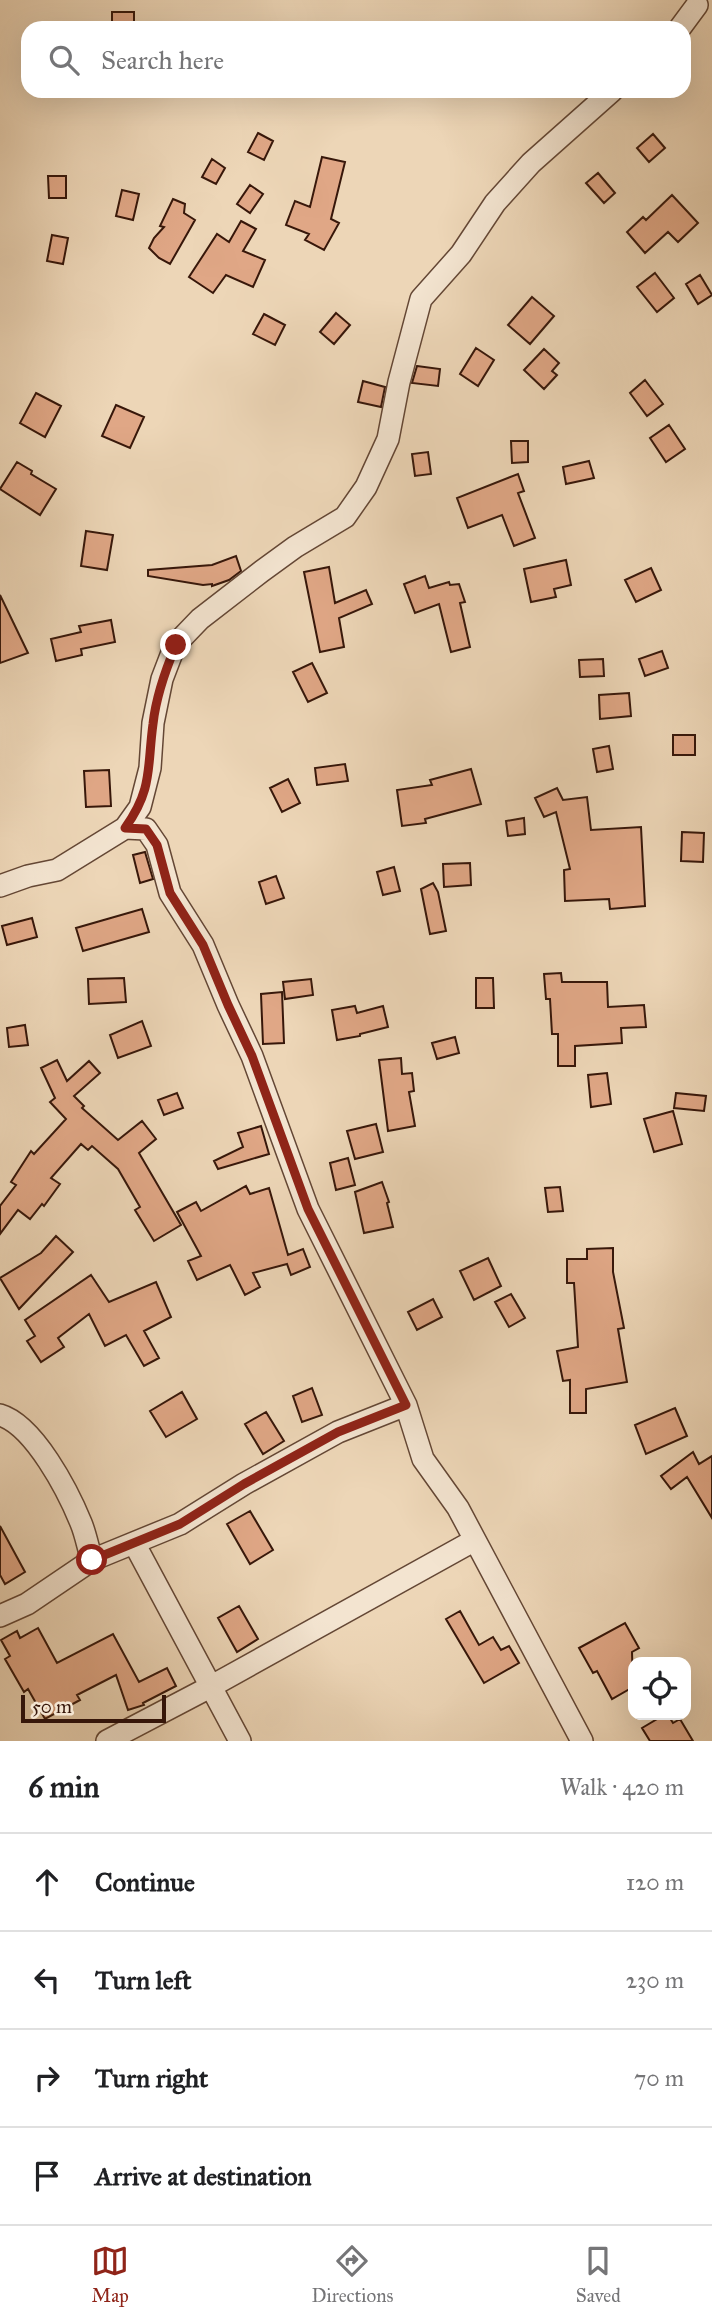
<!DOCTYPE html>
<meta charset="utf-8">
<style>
:root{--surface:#fff;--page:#f6f6f6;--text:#202124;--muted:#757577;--line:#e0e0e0;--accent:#8f2418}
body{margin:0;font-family:"IM FELL Great Primer",serif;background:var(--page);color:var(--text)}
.controls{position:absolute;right:21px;bottom:21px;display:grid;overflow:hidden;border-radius:14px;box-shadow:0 7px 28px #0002}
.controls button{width:63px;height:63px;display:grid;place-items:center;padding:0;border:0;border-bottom:2px solid var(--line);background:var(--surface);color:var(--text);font:35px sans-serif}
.scale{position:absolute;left:21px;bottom:18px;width:145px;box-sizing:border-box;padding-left:7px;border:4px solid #37170a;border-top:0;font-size:19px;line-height:24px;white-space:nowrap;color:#37170a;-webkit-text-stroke:5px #f3e4d0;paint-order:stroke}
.stop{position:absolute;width:21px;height:21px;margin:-16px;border:5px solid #8f2418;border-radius:50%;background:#fff}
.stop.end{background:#8f2418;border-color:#fff;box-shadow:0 2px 7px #0008}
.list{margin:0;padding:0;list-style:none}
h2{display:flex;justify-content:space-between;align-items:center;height:91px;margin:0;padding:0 28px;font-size:30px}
h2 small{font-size:23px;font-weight:400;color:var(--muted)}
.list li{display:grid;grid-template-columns:46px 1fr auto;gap:21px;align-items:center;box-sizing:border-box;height:98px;padding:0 28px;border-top:2px solid var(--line)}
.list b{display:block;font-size:26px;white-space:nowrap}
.list em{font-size:23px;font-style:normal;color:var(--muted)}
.icon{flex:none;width:38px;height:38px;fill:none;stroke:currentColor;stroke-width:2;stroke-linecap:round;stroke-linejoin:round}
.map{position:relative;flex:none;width:712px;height:1741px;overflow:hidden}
.search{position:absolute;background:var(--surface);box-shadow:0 7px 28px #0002;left:21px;right:21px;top:21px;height:77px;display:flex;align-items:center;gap:18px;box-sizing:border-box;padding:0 24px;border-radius:21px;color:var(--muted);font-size:26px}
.sheet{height:483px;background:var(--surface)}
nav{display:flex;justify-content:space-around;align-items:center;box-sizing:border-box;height:98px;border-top:2px solid var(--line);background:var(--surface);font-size:19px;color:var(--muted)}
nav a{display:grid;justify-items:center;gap:4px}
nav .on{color:var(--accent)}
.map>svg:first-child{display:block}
.building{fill:#e0a786;stroke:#37170a;stroke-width:2}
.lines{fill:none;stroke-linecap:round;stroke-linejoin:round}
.minor-casing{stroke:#644735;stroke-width:24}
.minor{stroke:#f3e4d0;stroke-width:21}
.route{stroke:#8f2418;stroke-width:9}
</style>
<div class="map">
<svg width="712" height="1741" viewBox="0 0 712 1741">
<rect width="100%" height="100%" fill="#edd6b7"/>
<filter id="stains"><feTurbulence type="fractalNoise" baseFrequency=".00286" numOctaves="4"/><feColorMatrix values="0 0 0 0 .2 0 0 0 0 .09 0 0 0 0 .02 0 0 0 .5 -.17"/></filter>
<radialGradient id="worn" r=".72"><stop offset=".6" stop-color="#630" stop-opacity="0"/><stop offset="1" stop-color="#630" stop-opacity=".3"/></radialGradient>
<!-- building -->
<path class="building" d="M112 12H134V28H112Z
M258 133 273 141 264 160 248 152Z
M653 134 665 148 649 162 637 148Z
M322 157 345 162 331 219 339 223 324 250 305 240 309 234 286 225 295 201 310 207Z
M212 159 225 168 216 184 202 177Z
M598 173 615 193 604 203 586 183Z
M48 176H66V198H49Z
M250 185 263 194 250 213 237 204Z
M122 190 139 194 133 220 116 216Z
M672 195 698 223 678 242 668 232 645 253 627 232 643 217 646 220Z
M173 199 185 204 184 213 195 220 170 264 159 258 149 248 154 238 164 227 160 226Z
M241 221 256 229 243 251 265 260 253 287 226 275 213 293 189 277 217 234 229 242Z
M52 235 68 238 63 264 47 261Z
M655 273 674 298 657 312 637 287Z
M700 275 712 295 698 304 686 284Z
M532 297 554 316 530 344 508 325Z
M336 313 350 325 334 344 320 332Z
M264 314 285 325 275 345 253 334Z
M476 348 494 360 478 386 460 374Z
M544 349 559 363 552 371 557 375 544 389 524 370Z
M417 366 440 369 438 386 412 383Z
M645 380 663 404 647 416 630 393Z
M363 381 385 387 381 407 358 402Z
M36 393 61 406 45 437 20 423Z
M116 405 144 417 130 448 102 436Z
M669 425 685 449 666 462 650 438Z
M511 441H528V462L512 463Z
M428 452 431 474 415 476 412 454Z
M589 461 594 478 566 484 563 467Z
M17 462 32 471 31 474 56 489 40 515 0 489Z
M518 474 524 491 518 493 535 538 514 546 502 515 468 528 457 498Z
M86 531 113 535 107 570 81 566Z
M236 556 241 571 229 580 212 586V584L203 585 148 576V570L212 565Z
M566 560 571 585 554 589 556 597 531 602 524 569Z
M329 567 335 603 366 590 372 604 339 618 344 647 320 652 304 572Z
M651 568 661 590 636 602 625 580Z
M425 576 429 588 449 582 450 585 459 584 465 602 460 603 470 647 451 652 439 604 415 613 404 584Z
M0 595 28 653 0 663Z
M111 620 115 642 81 649 82 655 56 661 51 639 81 632 79 626Z
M662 651 668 668 645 676 639 659Z
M603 659 604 676 580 677 579 660Z
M312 663 327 693 308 702 293 672Z
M629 693 631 716 600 719 599 695Z
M673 735H695V755H673Z
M609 746 613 769 597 772 593 749Z
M345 764 348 781 317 785 315 768Z
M471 769 481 804 425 819 426 823 402 826 397 790 432 785 430 780Z
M109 770 111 806 86 807 84 771Z
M288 779 300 803 282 812 270 788Z
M557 788 563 800 587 797 591 830 641 827 645 906 610 909 609 899 565 901 564 870 570 869 556 812 544 817 535 798Z
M524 818 525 834 508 836 506 821Z
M682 832 704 833 703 862 681 861Z
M145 852 153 879 140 883 133 855Z
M470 863 471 885 444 887 443 864Z
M394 867 400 891 383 895 377 872Z
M276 876 284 898 266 904 259 882Z
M433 883 438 892 446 931 430 934 421 889Z
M142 909 149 932 83 951 76 928Z
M32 918 37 937 7 945 2 926Z
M561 973 562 982H607L608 1007 644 1005 646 1027 621 1028 622 1043 575 1046V1066H558V1034H552L550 999H546L544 974Z
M124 978 126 1002 89 1004 88 979Z
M476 978H493L494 1008H476Z
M311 979 313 995 285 999 283 982Z
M282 992 284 1043 263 1044 261 994Z
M355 1006 357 1013 383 1006 388 1027 360 1034V1036L337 1040 332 1010Z
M142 1021 151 1046 118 1058 110 1035Z
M25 1025 28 1045 9 1047 7 1028Z
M455 1037 459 1053 437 1059 432 1043Z
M401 1058 402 1074 412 1073 414 1091 409 1092 415 1126 388 1131 379 1060Z
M57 1060 67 1081 89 1061 100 1073 74 1096 84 1106 82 1108 118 1140 142 1121 156 1139 139 1153 181 1225 154 1241 135 1210 140 1207 118 1169 92 1146 88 1150 81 1144 51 1178 60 1184 44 1206 42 1204 30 1219 18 1210 0 1234V1206L16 1185 11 1182 31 1151 34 1154 66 1119 50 1102 55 1098 41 1068Z
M607 1073 611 1104 591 1107 588 1075Z
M177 1093 183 1108 164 1115 158 1100Z
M676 1093 706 1096 704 1111 674 1108Z
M673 1111 682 1144 654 1152 644 1119Z
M376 1124 383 1152 355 1159 347 1131Z
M261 1126 269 1154 218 1169 214 1161 243 1147 238 1133Z
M348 1158 355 1185 336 1190 330 1163Z
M382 1182 389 1202 387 1203 393 1227 364 1233 355 1192Z
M246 1186 250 1194 269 1188 288 1255 303 1249 310 1267 291 1275 287 1264 253 1273 260 1287 245 1295 230 1265 197 1280 188 1261 201 1256 177 1212 196 1202 201 1211Z
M560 1187 563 1211 548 1212 545 1188Z
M56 1236 73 1252 19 1309 0 1278 41 1253Z
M613 1248V1272L624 1328 618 1329 627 1382 586 1389V1413H570V1380L563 1381 557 1351 578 1347 574 1283H567V1259H587V1249Z
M488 1258 501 1286 474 1300 460 1271Z
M91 1275 109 1302 156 1282 171 1317 144 1331 159 1358 144 1366 126 1335 105 1346 89 1314 58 1338 64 1347 41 1362 27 1341 35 1336 25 1320Z
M511 1294 525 1318 509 1327 495 1302Z
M433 1299 442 1317 417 1330 408 1312Z
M312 1388 322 1415 302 1422 293 1396Z
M182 1392 197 1419 166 1437 150 1411Z
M675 1408 687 1436 646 1454 635 1425Z
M266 1412 284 1441 263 1454 245 1424Z
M693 1452 699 1464 712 1456V1518L687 1477 671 1489 661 1476Z
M250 1511 273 1550 250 1564 227 1524Z
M0 1526 25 1572 5 1584 0 1575Z
M239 1606 258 1639 237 1652 218 1618Z
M460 1611 479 1645 493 1637 501 1650 509 1646 519 1663 484 1683 446 1619Z
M625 1623 639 1648 632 1652 633 1687 612 1699 597 1671 593 1673 579 1648Z
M38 1628 57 1663 113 1634 139 1682 167 1668 176 1686 143 1703 144 1705 128 1710 116 1675 77 1695 80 1700 45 1719 28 1689 24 1692 5 1659 10 1656 1 1640 17 1631 20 1638Z
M664 1715H668L673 1723 680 1719 693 1741H650L642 1728Z"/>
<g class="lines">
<!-- minor casing -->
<g class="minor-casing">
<path id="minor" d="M680 28 697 5
M125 828 140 807 150 768 153 723 162 679 175 645 200 619 262 571 295 547 345 517 366 487 388 439 399 382 421 299 461 254 495 203 531 163 612 91
M0 886 28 876 57 870 125 828 146 829 157 845 170 893 203 945 228 1005 252 1056 308 1209 406 1405 423 1459 458 1508 582 1741
M0 1415C34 1425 68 1491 81 1523 86 1535 88 1548 92 1560
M134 1543 240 1741
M0 1616 27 1604 92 1560 180 1524 244 1484 338 1432 406 1405
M107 1741 210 1687 475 1540"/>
</g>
<!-- minor -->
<use href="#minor" class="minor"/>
</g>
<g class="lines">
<!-- route -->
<path class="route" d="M92 1560 180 1524 244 1484 338 1432 406 1405 308 1209 252 1056 228 1005 203 945 170 893 157 845 146 829 125 828C153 789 147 768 153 724 156 696 165 671 176 645"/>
</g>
<rect width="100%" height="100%" filter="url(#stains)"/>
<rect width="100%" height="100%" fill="url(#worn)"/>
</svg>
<div class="controls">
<button><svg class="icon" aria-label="locate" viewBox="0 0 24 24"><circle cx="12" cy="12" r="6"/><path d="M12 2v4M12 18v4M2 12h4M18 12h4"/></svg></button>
</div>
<div class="scale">50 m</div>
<div class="stop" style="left:92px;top:1560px"></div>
<div class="stop end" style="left:176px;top:645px"></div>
<div class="search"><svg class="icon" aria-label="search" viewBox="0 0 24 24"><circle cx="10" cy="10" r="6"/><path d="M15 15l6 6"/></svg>Search here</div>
</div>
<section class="sheet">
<h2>6 min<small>Walk · 420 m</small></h2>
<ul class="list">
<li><svg class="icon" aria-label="ahead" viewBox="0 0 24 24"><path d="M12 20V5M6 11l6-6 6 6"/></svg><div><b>Continue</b></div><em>120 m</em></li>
<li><svg class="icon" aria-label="left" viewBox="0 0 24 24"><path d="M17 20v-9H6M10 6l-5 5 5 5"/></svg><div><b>Turn left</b></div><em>230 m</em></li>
<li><svg class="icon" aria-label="right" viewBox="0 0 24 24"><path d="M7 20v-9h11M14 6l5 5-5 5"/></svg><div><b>Turn right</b></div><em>70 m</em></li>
<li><svg class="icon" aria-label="arrive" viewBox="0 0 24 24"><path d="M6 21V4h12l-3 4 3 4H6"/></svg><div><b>Arrive at destination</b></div></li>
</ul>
</section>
<nav>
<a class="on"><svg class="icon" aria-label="map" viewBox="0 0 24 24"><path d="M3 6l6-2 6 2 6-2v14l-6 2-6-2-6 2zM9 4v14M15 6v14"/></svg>Map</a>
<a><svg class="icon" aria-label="directions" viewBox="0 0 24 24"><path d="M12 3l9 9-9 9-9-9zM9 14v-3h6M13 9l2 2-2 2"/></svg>Directions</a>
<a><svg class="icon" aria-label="saved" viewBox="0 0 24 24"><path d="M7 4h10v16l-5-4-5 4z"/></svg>Saved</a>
</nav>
